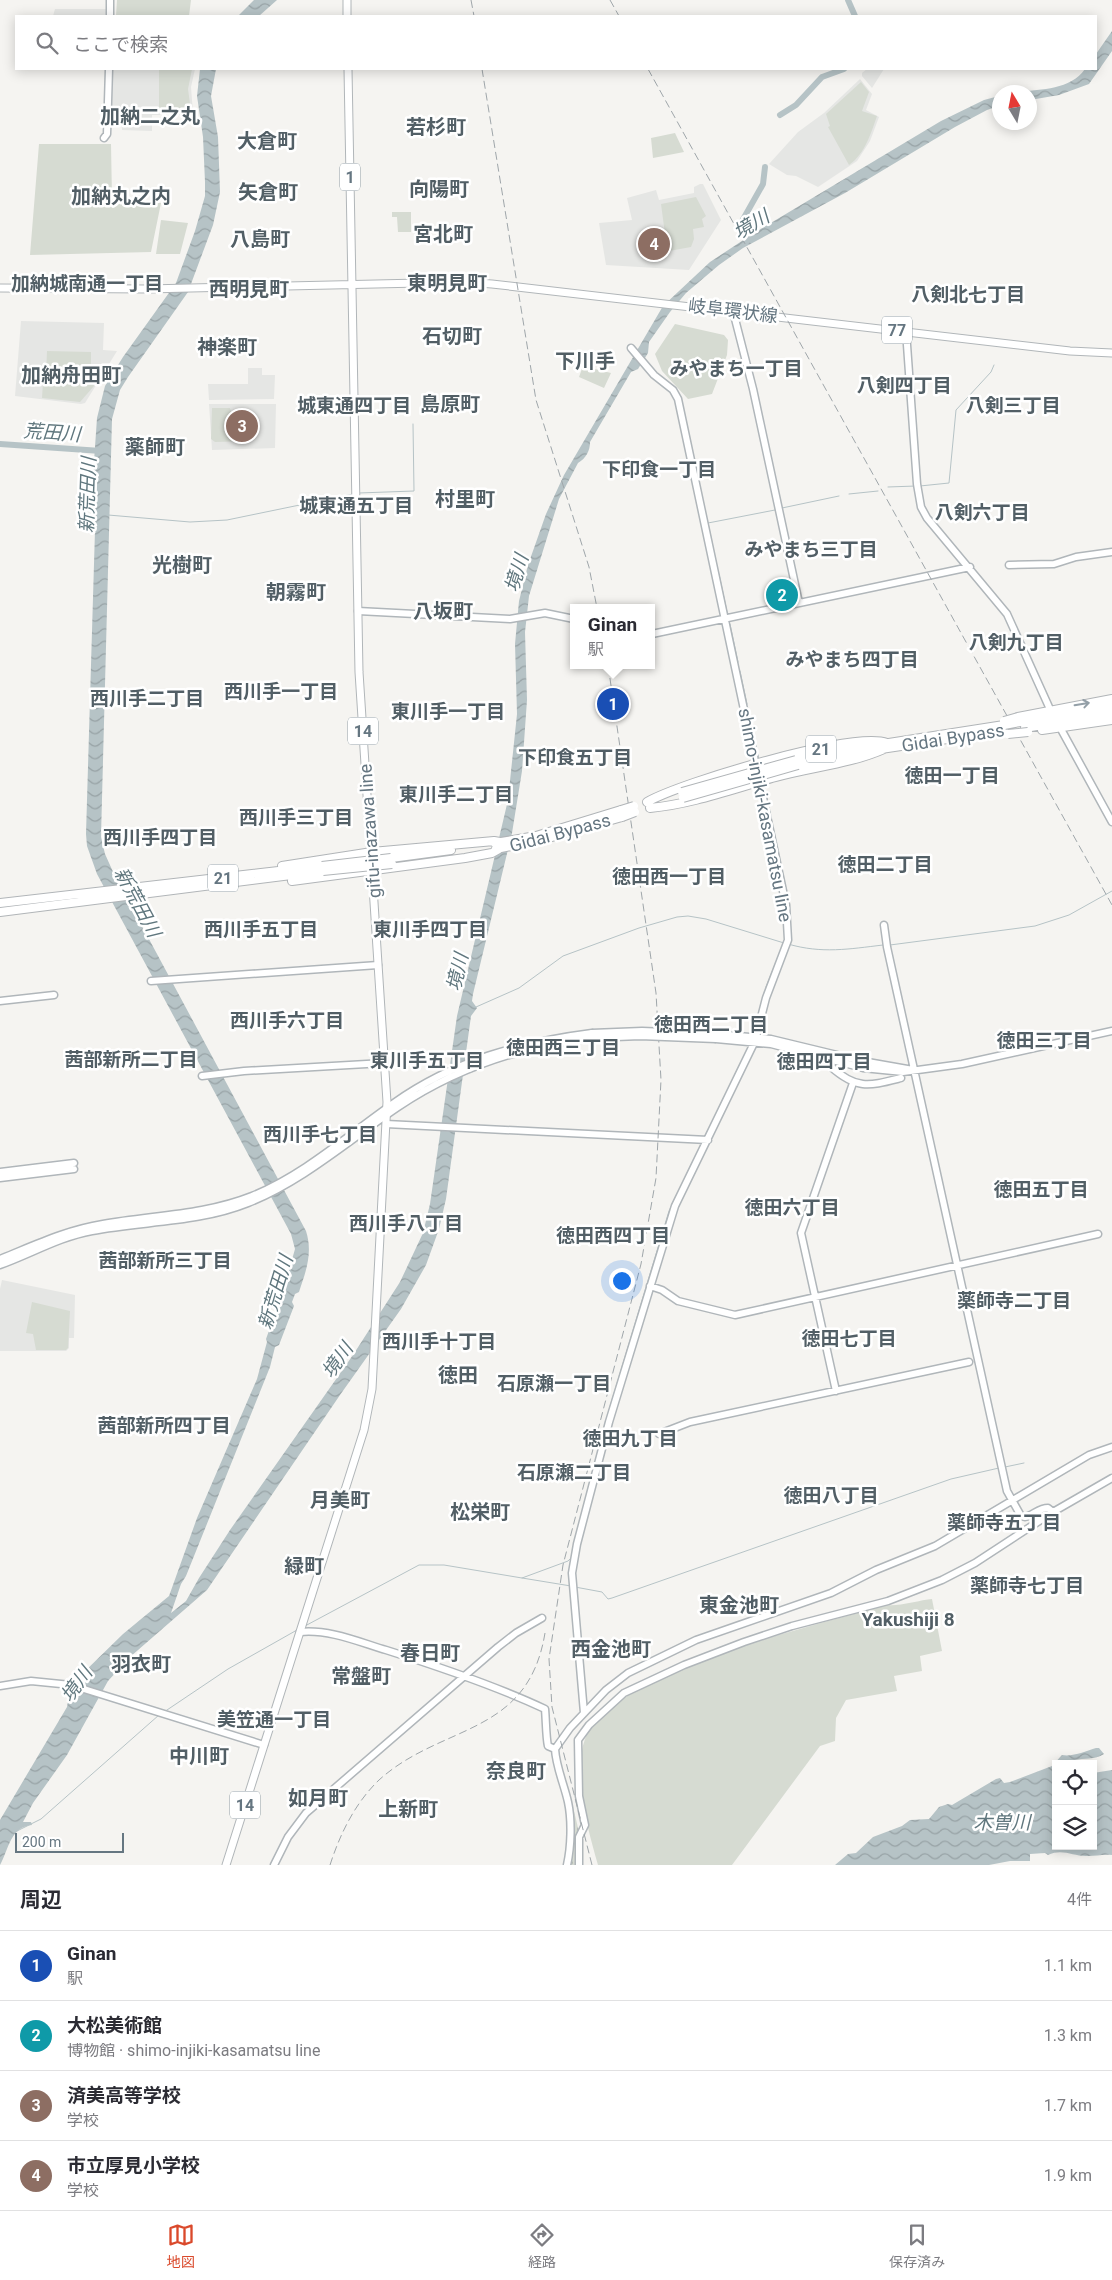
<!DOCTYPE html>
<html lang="ja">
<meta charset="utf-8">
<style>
:root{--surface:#fff;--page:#f7f7f7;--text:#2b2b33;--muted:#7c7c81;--line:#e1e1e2;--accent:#da492b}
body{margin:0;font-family:Roboto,"Noto Sans JP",sans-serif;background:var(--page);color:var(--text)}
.controls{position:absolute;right:15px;bottom:15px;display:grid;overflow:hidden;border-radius:0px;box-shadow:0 2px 12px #0003}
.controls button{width:45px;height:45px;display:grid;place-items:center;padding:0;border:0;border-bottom:1px solid var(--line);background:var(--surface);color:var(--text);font:25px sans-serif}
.compass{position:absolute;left:992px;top:85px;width:45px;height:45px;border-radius:50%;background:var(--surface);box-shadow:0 2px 12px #0003;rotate:350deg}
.scale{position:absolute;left:15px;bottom:12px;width:109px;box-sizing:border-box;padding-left:5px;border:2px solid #657681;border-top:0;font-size:14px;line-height:18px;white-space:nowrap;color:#657681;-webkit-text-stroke:4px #fff;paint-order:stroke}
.you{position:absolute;left:621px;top:1280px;width:18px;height:18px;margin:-12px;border:4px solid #fff;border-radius:50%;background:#1a73e8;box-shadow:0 0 0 8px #1a73e833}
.badge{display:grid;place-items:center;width:32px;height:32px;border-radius:50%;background:var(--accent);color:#fff;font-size:16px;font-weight:700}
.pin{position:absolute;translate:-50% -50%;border:2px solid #fff;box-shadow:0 1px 5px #0006}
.popup{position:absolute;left:570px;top:604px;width:85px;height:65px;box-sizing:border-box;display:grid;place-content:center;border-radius:0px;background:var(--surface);filter:drop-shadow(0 1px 4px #0005);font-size:16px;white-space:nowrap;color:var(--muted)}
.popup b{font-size:19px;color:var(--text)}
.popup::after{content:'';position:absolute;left:50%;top:100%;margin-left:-10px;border:10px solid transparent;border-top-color:var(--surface)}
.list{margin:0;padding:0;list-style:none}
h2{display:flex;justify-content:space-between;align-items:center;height:65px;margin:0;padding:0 20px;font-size:21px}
h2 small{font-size:16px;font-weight:400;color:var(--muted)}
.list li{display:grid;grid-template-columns:32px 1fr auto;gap:15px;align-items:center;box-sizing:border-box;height:70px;padding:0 20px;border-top:1px solid var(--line)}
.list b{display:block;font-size:19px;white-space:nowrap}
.list p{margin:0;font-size:16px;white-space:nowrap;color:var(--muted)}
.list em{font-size:16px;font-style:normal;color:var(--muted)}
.icon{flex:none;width:28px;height:28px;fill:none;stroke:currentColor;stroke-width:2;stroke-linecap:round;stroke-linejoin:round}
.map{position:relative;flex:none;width:1112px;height:1865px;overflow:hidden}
.search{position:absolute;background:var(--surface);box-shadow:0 2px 12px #0003;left:15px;right:15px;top:15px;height:55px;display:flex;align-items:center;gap:12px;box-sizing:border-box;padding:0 18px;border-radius:0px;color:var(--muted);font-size:19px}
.sheet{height:345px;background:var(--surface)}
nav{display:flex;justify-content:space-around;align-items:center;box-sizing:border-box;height:70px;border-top:1px solid var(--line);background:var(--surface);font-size:14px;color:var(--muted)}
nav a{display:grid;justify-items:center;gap:2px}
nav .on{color:var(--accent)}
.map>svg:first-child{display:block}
.built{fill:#e5e6e4}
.forest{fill:url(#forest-crowns)}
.green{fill:#d6dbd2}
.water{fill:url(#water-waves)}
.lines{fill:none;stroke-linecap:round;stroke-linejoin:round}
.stream{stroke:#b6c3c6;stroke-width:1}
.river{stroke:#b6c3c6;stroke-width:6}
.secondary-casing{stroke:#b0b6ba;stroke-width:9}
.primary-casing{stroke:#b1b6b9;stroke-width:9}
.highway-casing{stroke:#b1b5b8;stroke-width:10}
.secondary{stroke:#fff;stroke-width:6}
.primary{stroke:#fff;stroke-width:7}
.highway{stroke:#fff;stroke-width:8}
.rail{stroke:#9fa6aa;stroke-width:1;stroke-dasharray:8 4;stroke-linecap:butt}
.secondary-bridge-casing{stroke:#b0b6ba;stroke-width:9;stroke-linecap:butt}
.highway-bridge-casing{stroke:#b1b5b8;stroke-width:10;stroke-linecap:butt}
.secondary-bridge{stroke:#fff;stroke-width:6}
.highway-bridge{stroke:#fff;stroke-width:8}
.oneway{stroke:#939fa7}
.labels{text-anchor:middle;stroke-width:5;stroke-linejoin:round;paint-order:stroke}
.shield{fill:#fff;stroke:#939fa7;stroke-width:1}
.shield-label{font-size:16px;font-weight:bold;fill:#657681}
.street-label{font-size:18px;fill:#657681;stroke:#fff}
.water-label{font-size:19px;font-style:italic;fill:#60777e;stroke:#fff}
.neighbourhood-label{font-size:19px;font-weight:bold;fill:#525f66;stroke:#fff}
.quarter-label{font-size:20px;font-weight:bold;fill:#525f66;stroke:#fff}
</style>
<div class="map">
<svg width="1112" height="1865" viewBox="0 0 1112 1865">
<defs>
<pattern id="forest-crowns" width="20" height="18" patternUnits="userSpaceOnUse" patternTransform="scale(1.25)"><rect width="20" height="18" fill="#d6dbd2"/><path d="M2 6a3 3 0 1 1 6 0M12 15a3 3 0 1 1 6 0" fill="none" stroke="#b1b6b0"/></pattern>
<pattern id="water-waves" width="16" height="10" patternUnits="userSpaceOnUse" patternTransform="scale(1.25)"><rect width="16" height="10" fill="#b6c3c6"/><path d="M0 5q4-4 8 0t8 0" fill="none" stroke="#98a3a6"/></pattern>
</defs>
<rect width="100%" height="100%" fill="#f5f4f1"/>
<!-- built -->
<path class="built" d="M55 9H107V16H53Z
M113 69H195L191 87 193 113H185V115H152V131L122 130 121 114H111Z
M867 69H884L872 88 862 76V73Z
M860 79 872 94 866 110 879 117 870 141 857 161 818 187 796 176 787 175 769 164 798 132 824 113Z
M700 184H703L721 220 689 270 606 265 599 223 632 220 627 198 656 190 659 200 694 193V187Z
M21 321 104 323 103 350 117 351 85 403 81 404 15 396Z
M248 368H262V375H275L274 399 209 400 208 384H248Z
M209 404H276L275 448 212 450Z
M2 1280 75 1295 74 1338H69V1348L66 1351H0V1289Z"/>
<!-- forest -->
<path class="forest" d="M564 1780 570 1794 579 1832 576 1837 575 1865H570L572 1852Z"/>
<!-- green -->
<path class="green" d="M117 0H191L189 16H116Z
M159 69H192L188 89 191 111 159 110Z
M861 82 869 92 862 111 877 116C871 133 865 154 849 165L828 127 830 126 826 114Z
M675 133 684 152 653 158 651 138Z
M39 144H111L112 199 161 203 151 252 30 255Z
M696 197 706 216 702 219 704 227 693 229 694 239 691 247 669 251 667 249 661 204Z
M392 212H411V232H398L397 217H392Z
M161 220 188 223 180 254H156Z
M675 324 724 335 728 340 727 355 712 394 688 399 662 371 655 354Z
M47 351 91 352V377L94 386 80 402 42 398 43 382 46 377Z
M583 366 611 373 604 388 579 377Z
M212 408H230L232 415 238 416 239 422 251 425V441L215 442 211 439Z
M32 1302 70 1311 68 1348 66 1350H36L33 1334 26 1333Z
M932 1599 942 1651 920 1656 922 1671 894 1676 897 1691 846 1700 836 1718 835 1741 820 1746 732 1865H598C588 1830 572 1774 585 1739 588 1729 597 1723 604 1716 614 1708 623 1698 633 1692 710 1650 804 1628 887 1605 897 1607 920 1600 932 1599Z"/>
<!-- water -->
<path class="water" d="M254 0H277L259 16H238Z
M1112 31V51L1089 84 1059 95 1030 100V92H1019C1042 89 1070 90 1085 69H1096V54Z
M200 69H216L211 96 218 137 220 192 213 225 188 292 128 377 120 390 112 419 101 837 105 854 114 874 306 1231C313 1253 306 1271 299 1292L295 1294 292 1302 294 1306 279 1345 275 1347 270 1367 186 1576 181 1584 171 1613 186 1601 199 1578 230 1530 353 1355 400 1282 423 1233 430 1204 457 1016 508 800 517 714 515 644 519 601 528 565 546 514 564 475 663 306 710 262 754 233 941 121 984 100 999 96V106L987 110 955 127 845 193 743 248 719 265 686 293 670 312 649 342 648 353 638 369 631 372 590 442C590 451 586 458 578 463L559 499 529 596 525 632 527 700 522 771 512 833 473 994 472 1001 477 1008 471 1016 446 1199 439 1229 426 1265 401 1309 340 1395 207 1590 130 1657 108 1681 67 1755 33 1803 23 1822H31L32 1825C10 1827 9 1849 0 1865V1820L67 1707 69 1695 79 1677 123 1634 169 1596 197 1518 257 1379 267 1342 266 1339 280 1300 285 1292 284 1288 295 1249 291 1234 97 874 87 846 86 834 95 530 93 476 97 418 105 386 123 357 176 283 195 231 205 196V182L203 137 197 96Z
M1096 1748H1099L1104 1754C1094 1760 1085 1758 1074 1760L1072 1764H1056V1779L1053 1781H1056V1846H1093V1773L1112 1770V1855C1103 1854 1096 1856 1088 1856 1074 1857 1063 1848 1048 1855L1045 1853 1030 1854V1861H1010L989 1865H835L848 1854 856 1853 873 1837 902 1826 910 1820 929 1819 939 1807 948 1804 952 1805 996 1779 1000 1778 1004 1783 1010 1782 1052 1766 1062 1755C1073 1757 1086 1751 1096 1748Z"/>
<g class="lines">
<!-- stream -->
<path class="stream" d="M920 486 949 483 956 410 991 372 994 365
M888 487 916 486
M359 493 414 491 413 424
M849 494 878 491
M782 508 839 496
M108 515 190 522 227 520 353 494
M717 567 708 523 775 510
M719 574 727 612
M730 624 738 662
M740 671 747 704
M750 717 759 760
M764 784 786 889
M788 944C822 954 849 949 883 945
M890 945 1035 926 1069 915 1112 891
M766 987 782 947
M476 1007 519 988 563 956 639 928 677 917 688 916 706 919 784 943
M705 1137 712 1123
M609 1410 669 1211 702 1143
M1005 1467 1024 1463
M522 1578 571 1586
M575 1587 602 1592 608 1599 612 1598 951 1479 999 1468
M305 1626 419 1565H444L522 1578 568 1561 572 1557
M164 1712 228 1669 297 1630
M15 1832 41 1819 159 1715"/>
<!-- river -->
<path class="river" d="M848 0 855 16
M780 115 796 105 822 77 844 69
M747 241 741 223 763 184 765 167
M0 444 101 451"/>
<!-- secondary casing -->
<g class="secondary-casing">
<path id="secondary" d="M110 16V0
M104 138 107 134 109 69
M733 311 753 389 799 603
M906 331 917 484 921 507 927 518 1007 614 1049 707
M631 348 654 375 673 390 678 399 756 766
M1009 565 1054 564 1076 557 1112 552
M358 611 510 619 545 613 574 619
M652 634 970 567
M1062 731 1112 822
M884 925 887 947 1007 1491 1021 1516 1025 1517C1033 1515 1039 1508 1048 1508L1053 1512
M151 981 378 965
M0 1001 54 995
M716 1034 771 1039 862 1061 913 1070
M716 1039 771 1044 863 1068 903 1072 962 1064 1112 1031
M831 1067C857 1090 869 1086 901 1078
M202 1076 244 1071 384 1063
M386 1124 708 1140
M0 1172 74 1163
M0 1178 74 1169
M0 1259C35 1245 66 1230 103 1224 154 1215 204 1215 252 1196 304 1175 348 1135 394 1103 453 1061 521 1042 592 1033
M0 1265C31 1254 59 1237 92 1231 144 1221 198 1223 248 1203 303 1181 349 1140 398 1107 456 1068 523 1046 592 1038
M650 1286 662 1290 678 1301 735 1315 1098 1234
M836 1391 801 1233 853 1083
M659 1434 690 1422 969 1362
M300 1632C329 1629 359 1642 386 1650 440 1667 494 1685 545 1709 546 1719 546 1738 548 1746L555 1749
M0 1686 31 1681 71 1685 264 1745
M584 1713 572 1573 577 1544 609 1422 675 1206 755 1041 766 998 788 940 786 905 759 779
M274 1865 288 1837 306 1813 498 1647 516 1633 542 1618
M567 1865C571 1847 572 1821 568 1802 564 1784 556 1767 555 1749L570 1728 606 1690 628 1673 696 1640 831 1593 876 1570 935 1546 1089 1455 1112 1447
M579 1865V1837L585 1825 579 1796 578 1740 589 1725 624 1693 684 1665 744 1642 792 1626 888 1601 942 1580 975 1563 1053 1512 1112 1478"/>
</g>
<!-- primary casing -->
<g class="primary-casing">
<path id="primary" d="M347 0V16
M0 288 147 289 464 282 492 284 1070 351 1112 353
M226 1865 364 1430 372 1389 387 1102 359 672 348 69"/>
</g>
<!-- highway casing -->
<g class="highway-casing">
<path id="highway" d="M1018 717 1112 699
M1020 722 1112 707
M1025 728 1112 713
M1042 730 1112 720
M881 749 1007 730
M796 760 844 750 1004 725
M798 765 867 751
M647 802C682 782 853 731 887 743
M650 808C693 804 735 788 776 777 812 767 850 764 884 749
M552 837 622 817
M495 843 536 836 621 810
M496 849 531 842
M391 858 451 850
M282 866 372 852 494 841 500 842
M292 881 465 858 492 853 499 849
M0 903 322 866
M0 912 323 871"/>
</g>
<!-- secondary -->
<use href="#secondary" class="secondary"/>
<!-- primary -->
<use href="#primary" class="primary"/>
<!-- highway -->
<use href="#highway" class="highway"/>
<!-- rail -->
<path class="rail" d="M471 0 474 16
M610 0 619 16
M482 69 536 400 589 567 597 608
M648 69 1112 905
M330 1865C340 1834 355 1803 379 1780 442 1723 528 1737 545 1633
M592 1865 552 1707 549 1659 563 1565 641 1264 656 1178 661 1080 656 993 608 665"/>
<!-- secondary-bridge casing -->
<g class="secondary-bridge-casing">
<path id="secondary-bridge" d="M592 1033 642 1031 716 1034
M592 1038 640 1036 716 1039"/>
</g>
<!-- highway-bridge casing -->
<g class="highway-bridge-casing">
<path id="highway-bridge" d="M1004 721 1018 717
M1004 725 1020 722
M1008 734 1028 732
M682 792 796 760
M683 798 798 765
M621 810 634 806
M622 817 635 812
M322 866 391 858
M323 871 392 864"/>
</g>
<!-- secondary-bridge -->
<use href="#secondary-bridge" class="secondary-bridge"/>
<!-- highway-bridge -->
<use href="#highway-bridge" class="highway-bridge"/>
</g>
<!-- one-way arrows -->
<defs><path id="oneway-shaft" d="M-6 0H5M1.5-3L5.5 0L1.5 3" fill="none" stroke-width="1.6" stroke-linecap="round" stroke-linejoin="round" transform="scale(1.25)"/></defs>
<use class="oneway" href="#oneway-shaft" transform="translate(1082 704) rotate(-9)"/>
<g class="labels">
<!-- shield labels -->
<g class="shield">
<rect x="340" y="163.5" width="20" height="27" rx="4"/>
<rect x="882" y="316.5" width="30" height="27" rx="4"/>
<rect x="348" y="717.5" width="30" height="27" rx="4"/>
<rect x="806" y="735.5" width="30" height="27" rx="4"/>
<rect x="208" y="864.5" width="30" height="27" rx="4"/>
<rect x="230" y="1791.5" width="30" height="27" rx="4"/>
</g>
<g class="shield-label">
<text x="350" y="183">1</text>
<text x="897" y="336">77</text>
<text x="363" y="737">14</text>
<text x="821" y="755">21</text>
<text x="223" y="884">21</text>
<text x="245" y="1811">14</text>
</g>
<!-- street labels -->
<g class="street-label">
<text transform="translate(733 311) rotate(7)" y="6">岐阜環状線</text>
<text transform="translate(953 738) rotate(-9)" y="6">Gidai Bypass</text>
<text transform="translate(765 815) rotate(79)" y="6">shimo-injiki-kasamatsu line</text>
<text transform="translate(370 831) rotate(-94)" y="6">gifu-inazawa line</text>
<text transform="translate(560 833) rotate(-15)" y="6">Gidai Bypass</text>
</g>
<!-- water labels -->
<g class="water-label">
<text transform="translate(751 224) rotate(-31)" y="7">境川</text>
<text transform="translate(52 432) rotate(4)" y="7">荒田川</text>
<text transform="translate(87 495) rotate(-88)" y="7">新荒田川</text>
<text transform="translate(516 573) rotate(-73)" y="7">境川</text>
<text transform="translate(138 902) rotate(62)" y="7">新荒田川</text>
<text transform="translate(457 972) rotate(-77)" y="7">境川</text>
<text transform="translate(275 1292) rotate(-73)" y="7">新荒田川</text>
<text transform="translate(337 1360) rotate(-55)" y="7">境川</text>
<text transform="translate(76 1684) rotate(-54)" y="7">境川</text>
<text x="1002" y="1829">木曽川</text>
</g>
<!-- neighbourhood labels -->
<g class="neighbourhood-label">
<text x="87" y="290">加納城南通一丁目</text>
<text x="968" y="301">八剣北七丁目</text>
<text x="736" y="375">みやまち一丁目</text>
<text x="904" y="392">八剣四丁目</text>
<text x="354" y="412">城東通四丁目</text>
<text x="1013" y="412">八剣三丁目</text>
<text x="659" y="476">下印食一丁目</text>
<text x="356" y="512">城東通五丁目</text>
<text x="982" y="519">八剣六丁目</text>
<text x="811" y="556">みやまち三丁目</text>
<text x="1016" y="649">八剣九丁目</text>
<text x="852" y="666">みやまち四丁目</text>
<text x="281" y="698">西川手一丁目</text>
<text x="147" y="705">西川手二丁目</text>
<text x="448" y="718">東川手一丁目</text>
<text x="575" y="764">下印食五丁目</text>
<text x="952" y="782">徳田一丁目</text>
<text x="456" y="801">東川手二丁目</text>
<text x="296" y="824">西川手三丁目</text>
<text x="160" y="844">西川手四丁目</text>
<text x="885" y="871">徳田二丁目</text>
<text x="669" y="883">徳田西一丁目</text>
<text x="261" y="936">西川手五丁目</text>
<text x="430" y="936">東川手四丁目</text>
<text x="287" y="1027">西川手六丁目</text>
<text x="711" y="1031">徳田西二丁目</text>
<text x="1044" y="1047">徳田三丁目</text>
<text x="563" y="1054">徳田西三丁目</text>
<text x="131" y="1066">茜部新所二丁目</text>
<text x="427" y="1067">東川手五丁目</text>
<text x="824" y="1068">徳田四丁目</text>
<text x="320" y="1141">西川手七丁目</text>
<text x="1041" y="1196">徳田五丁目</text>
<text x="792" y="1214">徳田六丁目</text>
<text x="406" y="1230">西川手八丁目</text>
<text x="613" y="1242">徳田西四丁目</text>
<text x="165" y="1267">茜部新所三丁目</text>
<text x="1014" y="1307">薬師寺二丁目</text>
<text x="849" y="1345">徳田七丁目</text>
<text x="439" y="1348">西川手十丁目</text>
<text x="554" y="1390">石原瀬一丁目</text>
<text x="164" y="1432">茜部新所四丁目</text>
<text x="630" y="1445">徳田九丁目</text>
<text x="574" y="1479">石原瀬二丁目</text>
<text x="831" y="1502">徳田八丁目</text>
<text x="1004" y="1529">薬師寺五丁目</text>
<text x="1027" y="1592">薬師寺七丁目</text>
<text x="908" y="1626">Yakushiji 8</text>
<text x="274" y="1726">美笠通一丁目</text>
</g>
<!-- quarter labels -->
<g class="quarter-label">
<text x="150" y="123">加納二之丸</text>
<text x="436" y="134">若杉町</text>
<text x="267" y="148">大倉町</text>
<text x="439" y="196">向陽町</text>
<text x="268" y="199">矢倉町</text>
<text x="121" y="203">加納丸之内</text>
<text x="443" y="241">宮北町</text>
<text x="260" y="246">八島町</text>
<text x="447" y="290">東明見町</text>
<text x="249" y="296">西明見町</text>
<text x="452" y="343">石切町</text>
<text x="227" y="354">神楽町</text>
<text x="585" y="368">下川手</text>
<text x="71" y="382">加納舟田町</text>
<text x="450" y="411">島原町</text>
<text x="155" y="454">薬師町</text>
<text x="465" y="506">村里町</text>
<text x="182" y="572">光樹町</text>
<text x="296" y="599">朝霧町</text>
<text x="443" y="618">八坂町</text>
<text x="458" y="1382">徳田</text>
<text x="340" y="1507">月美町</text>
<text x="480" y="1519">松栄町</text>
<text x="304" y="1573">緑町</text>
<text x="739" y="1612">東金池町</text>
<text x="611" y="1656">西金池町</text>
<text x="430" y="1660">春日町</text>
<text x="141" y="1671">羽衣町</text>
<text x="361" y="1683">常盤町</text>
<text x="199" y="1763">中川町</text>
<text x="516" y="1778">奈良町</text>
<text x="318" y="1805">如月町</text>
<text x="408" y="1816">上新町</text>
</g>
</g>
</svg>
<div class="controls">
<button><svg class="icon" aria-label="locate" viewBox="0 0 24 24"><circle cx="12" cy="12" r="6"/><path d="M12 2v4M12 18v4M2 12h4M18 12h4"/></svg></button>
<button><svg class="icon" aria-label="layers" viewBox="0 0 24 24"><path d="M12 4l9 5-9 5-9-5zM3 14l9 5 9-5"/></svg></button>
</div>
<svg class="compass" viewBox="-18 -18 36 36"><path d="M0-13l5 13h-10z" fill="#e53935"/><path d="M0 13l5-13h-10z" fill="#7c7c81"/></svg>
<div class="scale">200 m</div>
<div class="you"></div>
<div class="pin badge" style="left:613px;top:704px;background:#1a4fb4">1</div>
<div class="popup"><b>Ginan</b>駅</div>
<div class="pin badge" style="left:782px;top:595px;background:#0f9aa8">2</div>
<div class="pin badge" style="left:242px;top:426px;background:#8d6e63">3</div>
<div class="pin badge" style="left:654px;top:244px;background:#8d6e63">4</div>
<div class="search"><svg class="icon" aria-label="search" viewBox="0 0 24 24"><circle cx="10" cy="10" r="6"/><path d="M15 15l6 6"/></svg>ここで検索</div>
</div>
<section class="sheet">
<h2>周辺<small>4件</small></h2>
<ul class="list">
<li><span class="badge" style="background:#1a4fb4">1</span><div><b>Ginan</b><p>駅</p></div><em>1.1 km</em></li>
<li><span class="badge" style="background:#0f9aa8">2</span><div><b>大松美術館</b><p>博物館 · shimo-injiki-kasamatsu line</p></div><em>1.3 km</em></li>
<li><span class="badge" style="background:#8d6e63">3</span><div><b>済美高等学校</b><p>学校</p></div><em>1.7 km</em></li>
<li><span class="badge" style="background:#8d6e63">4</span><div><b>市立厚見小学校</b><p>学校</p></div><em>1.9 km</em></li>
</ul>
</section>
<nav>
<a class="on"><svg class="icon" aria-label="map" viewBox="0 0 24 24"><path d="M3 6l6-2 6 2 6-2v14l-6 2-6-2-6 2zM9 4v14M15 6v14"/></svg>地図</a>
<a><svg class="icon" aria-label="directions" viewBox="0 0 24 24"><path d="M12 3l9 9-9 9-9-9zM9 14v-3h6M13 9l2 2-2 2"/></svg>経路</a>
<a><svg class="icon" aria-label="saved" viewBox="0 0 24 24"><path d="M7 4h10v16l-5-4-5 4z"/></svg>保存済み</a>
</nav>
